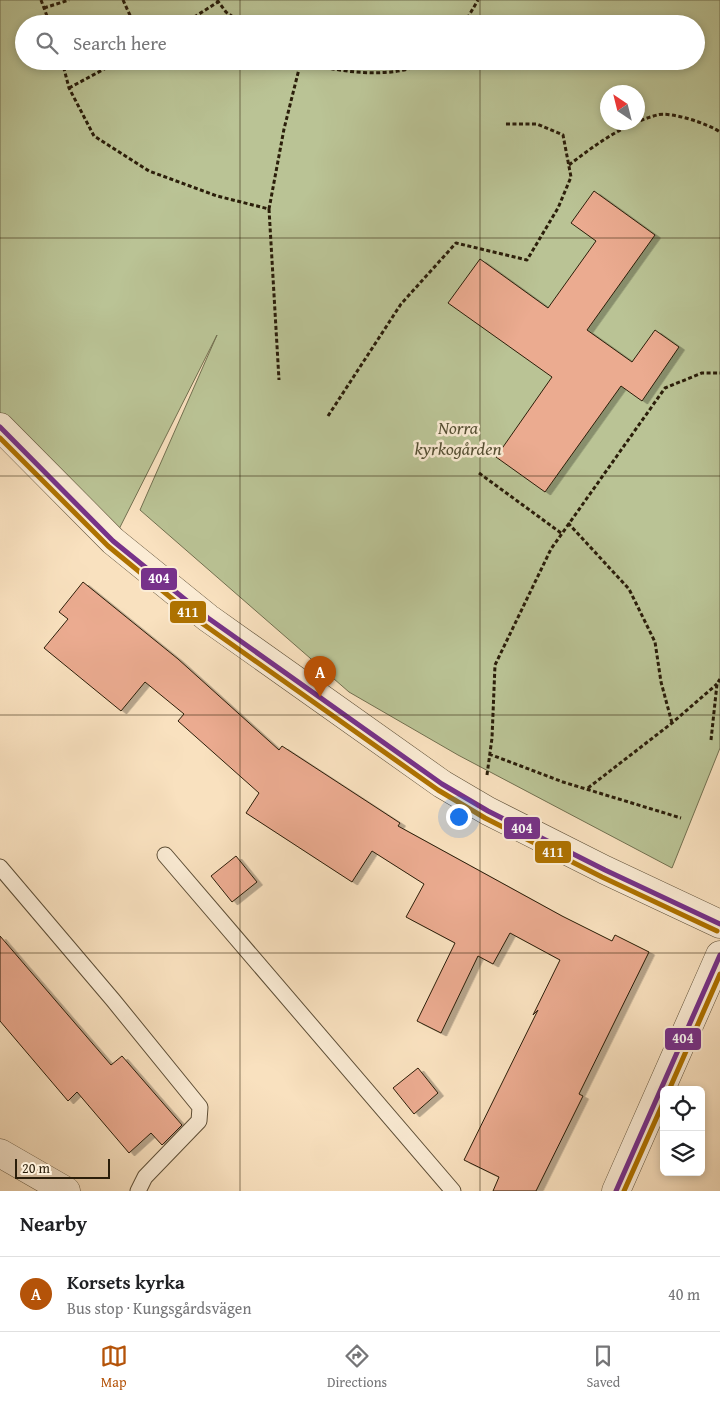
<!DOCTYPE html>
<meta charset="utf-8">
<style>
:root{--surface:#fff;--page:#f6f6f6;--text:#202124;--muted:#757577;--line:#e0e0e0;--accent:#b45309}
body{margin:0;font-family:"Gentium Book Plus",serif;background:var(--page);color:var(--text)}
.controls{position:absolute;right:15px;bottom:15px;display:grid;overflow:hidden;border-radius:8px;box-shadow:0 2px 8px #0003}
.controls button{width:45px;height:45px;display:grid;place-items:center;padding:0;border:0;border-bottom:1px solid var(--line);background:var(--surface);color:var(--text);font:25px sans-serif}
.compass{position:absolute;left:600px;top:85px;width:45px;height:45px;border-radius:50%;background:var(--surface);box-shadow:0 2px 8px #0003;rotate:325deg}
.scale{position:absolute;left:15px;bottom:12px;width:95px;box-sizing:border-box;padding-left:5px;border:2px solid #2b1e0a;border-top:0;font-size:14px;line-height:18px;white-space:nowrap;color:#2b1e0a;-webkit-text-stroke:4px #fbecd5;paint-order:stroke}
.you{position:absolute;left:458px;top:816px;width:18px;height:18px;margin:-12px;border:4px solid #fff;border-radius:50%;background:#1a73e8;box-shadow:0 0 0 8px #1a73e833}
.badge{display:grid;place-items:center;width:32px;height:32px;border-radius:50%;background:var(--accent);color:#fff;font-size:16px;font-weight:700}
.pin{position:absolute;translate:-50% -41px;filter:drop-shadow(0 1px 2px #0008)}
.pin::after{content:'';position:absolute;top:26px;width:18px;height:15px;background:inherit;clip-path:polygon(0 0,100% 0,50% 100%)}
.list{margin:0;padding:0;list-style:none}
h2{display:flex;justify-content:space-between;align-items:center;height:65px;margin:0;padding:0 20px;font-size:21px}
h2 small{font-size:16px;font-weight:400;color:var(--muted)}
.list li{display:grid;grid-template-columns:32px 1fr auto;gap:15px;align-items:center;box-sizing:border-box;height:75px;padding:0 20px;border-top:1px solid var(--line)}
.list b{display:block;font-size:19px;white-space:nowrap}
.list p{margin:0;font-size:16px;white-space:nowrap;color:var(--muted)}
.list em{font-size:16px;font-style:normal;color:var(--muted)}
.icon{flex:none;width:28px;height:28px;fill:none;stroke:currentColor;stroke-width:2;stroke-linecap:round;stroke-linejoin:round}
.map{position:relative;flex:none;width:720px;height:1191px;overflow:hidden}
.search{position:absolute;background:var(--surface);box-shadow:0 2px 8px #0003;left:15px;right:15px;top:15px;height:55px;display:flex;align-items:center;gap:12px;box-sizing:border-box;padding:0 18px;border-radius:28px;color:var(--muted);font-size:19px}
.sheet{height:140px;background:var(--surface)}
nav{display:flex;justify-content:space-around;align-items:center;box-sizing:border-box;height:70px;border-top:1px solid var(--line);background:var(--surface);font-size:14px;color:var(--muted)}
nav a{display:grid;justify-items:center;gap:2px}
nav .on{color:var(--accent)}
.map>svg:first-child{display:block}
.green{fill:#bac395;stroke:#727050;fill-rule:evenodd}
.building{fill:#ebab90;stroke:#2b1e0a;filter:url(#shadow)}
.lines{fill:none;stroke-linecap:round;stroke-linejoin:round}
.service-casing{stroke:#5e4f37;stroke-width:17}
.minor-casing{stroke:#5e4f37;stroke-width:29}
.path{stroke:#2b1e0a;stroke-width:3;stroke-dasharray:4 2.5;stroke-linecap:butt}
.service{stroke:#fbecd5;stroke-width:15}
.minor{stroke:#fbecd5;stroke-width:28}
.bus-1-casing{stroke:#fbecd5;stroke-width:9}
.bus-2-casing{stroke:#fbecd5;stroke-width:9}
.bus-1{stroke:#77328a;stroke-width:5}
.bus-2{stroke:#ae7200;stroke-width:5}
.grid{fill:none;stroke:#2b1e0a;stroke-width:1;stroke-opacity:0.55}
.labels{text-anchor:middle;stroke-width:5;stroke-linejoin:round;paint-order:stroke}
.park-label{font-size:18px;font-style:italic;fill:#565034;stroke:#fbecd5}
.line-badge{stroke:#fbecd5;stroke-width:2}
.badge-label{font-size:14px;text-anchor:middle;font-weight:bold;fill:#fff}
</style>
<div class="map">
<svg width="720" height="1191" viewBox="0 0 720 1191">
<defs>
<filter id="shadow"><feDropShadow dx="5.5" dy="3" stdDeviation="0" flood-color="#0004"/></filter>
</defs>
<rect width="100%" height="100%" fill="#f9e1bf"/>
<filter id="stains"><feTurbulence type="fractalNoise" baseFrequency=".004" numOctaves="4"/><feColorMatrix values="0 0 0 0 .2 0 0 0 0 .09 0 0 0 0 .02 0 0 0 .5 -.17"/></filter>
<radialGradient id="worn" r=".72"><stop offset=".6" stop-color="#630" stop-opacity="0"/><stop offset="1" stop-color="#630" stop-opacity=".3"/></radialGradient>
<!-- green -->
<path class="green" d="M0 0H720V748L672 868 458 755 349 692 140 510 217 335 113 541 0 427ZM24 24H696V61H24ZM608 92H638V122H608Z"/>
<!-- building -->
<path class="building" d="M594 191 655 235 587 330 632 362 655 330 679 347 642 401 621 386 545 492 496 457 552 377 448 303 480 259 548 308 596 241 571 223Z
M83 582 178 659 279 750 282 746 400 823 398 826 562 916 612 941 615 935 649 952 579 1094 583 1096 536 1191H493L499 1177 464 1160 538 1010 533 1015 560 960 510 933 493 964 478 956 441 1033 417 1021 455 943 406 917 424 884 372 851 352 882 246 813 259 793 178 721 184 714 145 682 121 711 44 648 68 619 59 612Z
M236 856 257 882 232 902 211 876Z
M0 936 111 1065 122 1056 182 1125 162 1145 151 1133 129 1153 77 1092 68 1101 0 1021Z
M418 1068 438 1093 414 1114 393 1088Z"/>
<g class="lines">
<!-- service casing -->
<g class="service-casing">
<path id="service" d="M165 855 453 1191
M0 867 113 1000 200 1107 199 1121 145 1177 138 1191"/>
</g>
<!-- minor casing -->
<g class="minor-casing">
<path id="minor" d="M0 427 113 541 208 618 442 784 488 811 605 870 720 924
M0 1153 66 1191
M616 1191 720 955"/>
</g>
<!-- path -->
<path class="path" d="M41 0 50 24
M123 0 134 24
M217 0 226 12 243 24
M44 8 69 0
M183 24 218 2
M464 24 478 0
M62 61 69 88 94 136 149 171 217 196 269 209 284 129 301 61
M306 61C332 73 402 80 425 61
M69 88 119 61
M569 165C596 144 624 124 657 115 670 111 709 124 720 132
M269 209 279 380
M328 416 401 304 456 243 527 260 558 208 571 177 563 135 537 124H504
M479 473 561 533
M568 523 629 589 655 642 661 682 672 723
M711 740 717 684 720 679
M489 754 563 782 681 818
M487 775 492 738 495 665 551 549 665 388 702 373H720
M588 788 672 723 717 684"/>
<!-- service -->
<use href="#service" class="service"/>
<!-- minor -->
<use href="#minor" class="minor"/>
<!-- bus-1 casing -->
<g class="bus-1-casing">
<path id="bus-1" d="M0 427 113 541 208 618 442 784 488 811 605 870 720 924
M616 1191 720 955"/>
</g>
<!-- bus-2 casing -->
<g class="bus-2-casing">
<path id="bus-2" d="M0 438 108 546 203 624 438 790 485 818 602 877 717 931
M669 1090 720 974
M624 1191 664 1101"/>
</g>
<!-- bus-1 -->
<use href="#bus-1" class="bus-1"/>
<!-- bus-2 -->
<use href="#bus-2" class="bus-2"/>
</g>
<!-- grid -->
<path class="grid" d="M240 0V24M480 0V24M240 61V1191M480 61V1191M0 238H720M0 476H720M0 715H720M0 953H720"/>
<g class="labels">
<!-- park labels -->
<g class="park-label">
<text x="458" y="434">Norra<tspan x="458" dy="21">kyrkogården</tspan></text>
</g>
</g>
<g class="line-badge">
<rect x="140" y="567" width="38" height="24" rx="5" fill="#77328a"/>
<rect x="169" y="600" width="38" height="24" rx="5" fill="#ae7200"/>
<rect x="503" y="816" width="38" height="24" rx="5" fill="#77328a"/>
<rect x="534" y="840" width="38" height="24" rx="5" fill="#ae7200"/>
<rect x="664" y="1027" width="38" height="24" rx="5" fill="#77328a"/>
</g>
<g class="badge-label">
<text x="159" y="583">404</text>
<text x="188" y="617">411</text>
<text x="522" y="833">404</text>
<text x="553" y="857">411</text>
<text x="683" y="1043">404</text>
</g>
<rect width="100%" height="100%" filter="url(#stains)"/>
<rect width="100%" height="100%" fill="url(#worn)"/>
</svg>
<div class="controls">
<button><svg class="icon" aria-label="locate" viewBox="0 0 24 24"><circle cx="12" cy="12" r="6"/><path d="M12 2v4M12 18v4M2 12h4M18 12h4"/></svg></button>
<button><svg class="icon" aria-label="layers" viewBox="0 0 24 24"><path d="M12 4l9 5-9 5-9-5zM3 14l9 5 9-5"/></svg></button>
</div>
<svg class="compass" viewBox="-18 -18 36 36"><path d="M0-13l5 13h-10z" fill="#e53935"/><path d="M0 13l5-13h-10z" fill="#757577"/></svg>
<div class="scale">20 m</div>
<div class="you"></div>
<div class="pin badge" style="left:320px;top:697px">A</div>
<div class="search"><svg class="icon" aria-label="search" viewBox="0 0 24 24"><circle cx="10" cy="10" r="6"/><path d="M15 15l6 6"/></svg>Search here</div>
</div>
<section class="sheet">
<h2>Nearby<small></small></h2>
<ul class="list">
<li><span class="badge">A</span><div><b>Korsets kyrka</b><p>Bus stop · Kungsgårdsvägen</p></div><em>40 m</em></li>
</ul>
</section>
<nav>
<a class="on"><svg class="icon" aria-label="map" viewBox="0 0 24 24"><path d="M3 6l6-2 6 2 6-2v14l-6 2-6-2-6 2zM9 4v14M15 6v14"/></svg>Map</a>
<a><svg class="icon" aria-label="directions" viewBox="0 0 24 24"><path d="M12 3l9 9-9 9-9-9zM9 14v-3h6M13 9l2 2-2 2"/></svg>Directions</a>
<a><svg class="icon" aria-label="saved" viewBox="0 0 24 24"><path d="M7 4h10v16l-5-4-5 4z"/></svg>Saved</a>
</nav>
